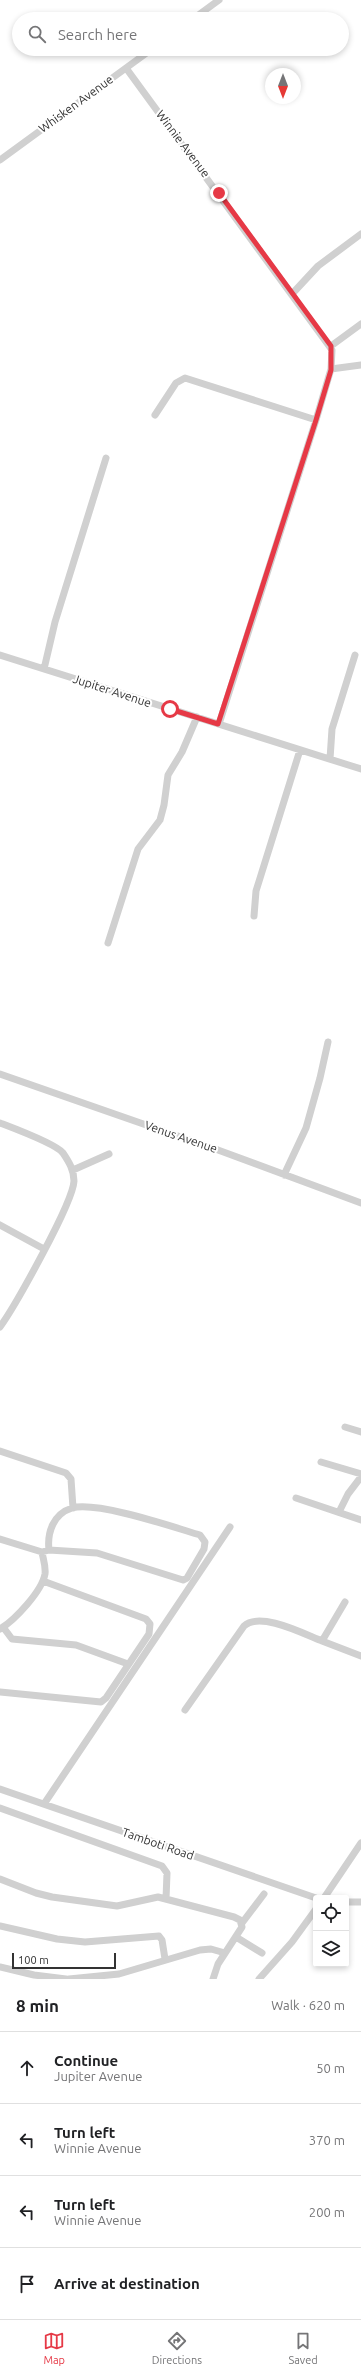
<!DOCTYPE html>
<meta charset="utf-8">
<style>
:root{--surface:#fff;--page:#f2f2f2;--text:#202124;--muted:#757577;--line:#e0e0e0;--accent:#e63946}
body{margin:0;font-family:Ubuntu,sans-serif;background:var(--page);color:var(--text)}
.controls{position:absolute;right:12px;bottom:12px;display:grid;overflow:hidden;border-radius:4px;box-shadow:0 2px 6px #0003}
.controls button{width:36px;height:36px;display:grid;place-items:center;padding:0;border:0;border-bottom:1px solid var(--line);background:var(--surface);color:var(--text);font:20px sans-serif}
.compass{position:absolute;left:265px;top:68px;width:36px;height:36px;border-radius:50%;background:var(--surface);box-shadow:0 2px 6px #0003;rotate:180deg}
.scale{position:absolute;left:12px;bottom:10px;width:104px;box-sizing:border-box;padding-left:4px;border:2px solid #333;border-top:0;font-size:11px;line-height:14px;white-space:nowrap;color:#333;-webkit-text-stroke:3px #fff;paint-order:stroke}
.stop{position:absolute;width:12px;height:12px;margin:-9px;border:3px solid #e63946;border-radius:50%;background:#fff}
.stop.end{background:#e63946;border-color:#fff;box-shadow:0 1px 4px #0008}
.list{margin:0;padding:0;list-style:none}
h2{display:flex;justify-content:space-between;align-items:center;height:52px;margin:0;padding:0 16px;font-size:17px}
h2 small{font-size:13px;font-weight:400;color:var(--muted)}
.list li{display:grid;grid-template-columns:26px 1fr auto;gap:12px;align-items:center;box-sizing:border-box;height:72px;padding:0 16px;border-top:1px solid var(--line)}
.list b{display:block;font-size:15px;white-space:nowrap}
.list p{margin:0;font-size:13px;white-space:nowrap;color:var(--muted)}
.list em{font-size:13px;font-style:normal;color:var(--muted)}
.icon{flex:none;width:22px;height:22px;fill:none;stroke:currentColor;stroke-width:2;stroke-linecap:round;stroke-linejoin:round}
.map{position:relative;flex:none;width:361px;height:1979px;overflow:hidden}
.search{position:absolute;background:var(--surface);box-shadow:0 2px 6px #0003;left:12px;right:12px;top:12px;height:44px;display:flex;align-items:center;gap:10px;box-sizing:border-box;padding:0 14px;border-radius:22px;color:var(--muted);font-size:15px}
.sheet{height:340px;background:var(--surface)}
nav{display:flex;justify-content:space-around;align-items:center;box-sizing:border-box;height:56px;border-top:1px solid var(--line);background:var(--surface);font-size:11px;color:var(--muted)}
nav a{display:grid;justify-items:center;gap:2px}
nav .on{color:var(--accent)}
.map>svg:first-child{display:block}
.lines{fill:none;stroke-linecap:round;stroke-linejoin:round}
.minor{stroke:#d0d0d0;stroke-width:7}
.route{stroke:#e63946;stroke-width:5}
.labels{text-anchor:middle;stroke-width:4;stroke-linejoin:round;paint-order:stroke}
.street-label{font-size:12px;fill:#333;stroke:#fff}
</style>
<div class="map">
<svg width="361" height="1979" viewBox="0 0 361 1979">
<rect width="100%" height="100%" fill="#fff"/>
<g class="lines">
<!-- minor -->
<path class="minor" d="M193 19 219 0
M126 68 332 350 331 369 316 420 219 724
M0 160 152 49
M292 294 318 266 361 234
M331 346 361 324
M331 369 361 365
M155 415 176 383 185 378 316 420
M0 655 361 769
M44 669 55 622 106 458
M330 759 332 729 355 655
M254 916 256 891 300 750
M108 943 138 849 160 820 164 805 168 775 182 752 197 717
M0 1074 218 1150 361 1203
M0 1123C13 1128 56 1144 63 1153 69 1162 74 1170 74 1181 73 1203 15 1306 0 1327
M73 1170 109 1154
M284 1175 306 1128 320 1078 328 1042
M0 1225 44 1249
M345 1427 361 1432
M0 1451 66 1473 71 1479 73 1508
M321 1462 361 1474
M296 1498 361 1520
M339 1512 348 1494 361 1477
M0 1539 42 1552C43 1559 46 1566 45 1574 42 1591 15 1620 0 1629
M42 1552 49 1550 97 1553 183 1580 187 1578 204 1549 205 1542 200 1535C173 1527 97 1501 72 1508 53 1514 47 1533 49 1550
M345 1602 322 1641 361 1656
M3 1627 12 1639 76 1645 128 1664
M0 1692 101 1702 106 1698 149 1634 150 1624 146 1619 43 1581
M185 1710 244 1626C260 1611 304 1634 322 1641
M0 1789 316 1898
M44 1804 230 1527
M0 1808 162 1866 167 1873 166 1899
M0 1879 36 1893 52 1897 117 1906 158 1897 234 1917 240 1920 242 1927 218 1964 213 1979
M324 1898 361 1843
M346 1902H361
M242 1923 264 1894
M0 1926 57 1939 85 1942 159 1936 162 1940 165 1959
M236 1937 262 1953
M0 1967 34 1975 66 1979
M69 1979 119 1974 200 1950 211 1949 225 1953
M259 1979 292 1942 316 1909"/>
</g>
<g class="lines">
<!-- route -->
<path class="route" d="M170 709 218 724 316 420 331 370V346L219 193"/>
</g>
<g class="labels">
<!-- street labels -->
<g class="street-label">
<text transform="translate(76 104) rotate(-36)" y="4">Whisken Avenue</text>
<text transform="translate(183 144) rotate(53)" y="4">Winnie Avenue</text>
<text transform="translate(112 691) rotate(18)" y="4">Jupiter Avenue</text>
<text transform="translate(181 1137) rotate(19)" y="4">Venus Avenue</text>
<text transform="translate(158 1844) rotate(19)" y="4">Tamboti Road</text>
</g>
</g>
</svg>
<div class="controls">
<button><svg class="icon" aria-label="locate" viewBox="0 0 24 24"><circle cx="12" cy="12" r="6"/><path d="M12 2v4M12 18v4M2 12h4M18 12h4"/></svg></button>
<button><svg class="icon" aria-label="layers" viewBox="0 0 24 24"><path d="M12 4l9 5-9 5-9-5zM3 14l9 5 9-5"/></svg></button>
</div>
<svg class="compass" viewBox="-18 -18 36 36"><path d="M0-13l5 13h-10z" fill="#e53935"/><path d="M0 13l5-13h-10z" fill="#757577"/></svg>
<div class="scale">100 m</div>
<div class="stop" style="left:170px;top:709px"></div>
<div class="stop end" style="left:219px;top:193px"></div>
<div class="search"><svg class="icon" aria-label="search" viewBox="0 0 24 24"><circle cx="10" cy="10" r="6"/><path d="M15 15l6 6"/></svg>Search here</div>
</div>
<section class="sheet">
<h2>8 min<small>Walk · 620 m</small></h2>
<ul class="list">
<li><svg class="icon" aria-label="ahead" viewBox="0 0 24 24"><path d="M12 20V5M6 11l6-6 6 6"/></svg><div><b>Continue</b><p>Jupiter Avenue</p></div><em>50 m</em></li>
<li><svg class="icon" aria-label="left" viewBox="0 0 24 24"><path d="M17 20v-9H6M10 6l-5 5 5 5"/></svg><div><b>Turn left</b><p>Winnie Avenue</p></div><em>370 m</em></li>
<li><svg class="icon" aria-label="left" viewBox="0 0 24 24"><path d="M17 20v-9H6M10 6l-5 5 5 5"/></svg><div><b>Turn left</b><p>Winnie Avenue</p></div><em>200 m</em></li>
<li><svg class="icon" aria-label="arrive" viewBox="0 0 24 24"><path d="M6 21V4h12l-3 4 3 4H6"/></svg><div><b>Arrive at destination</b></div></li>
</ul>
</section>
<nav>
<a class="on"><svg class="icon" aria-label="map" viewBox="0 0 24 24"><path d="M3 6l6-2 6 2 6-2v14l-6 2-6-2-6 2zM9 4v14M15 6v14"/></svg>Map</a>
<a><svg class="icon" aria-label="directions" viewBox="0 0 24 24"><path d="M12 3l9 9-9 9-9-9zM9 14v-3h6M13 9l2 2-2 2"/></svg>Directions</a>
<a><svg class="icon" aria-label="saved" viewBox="0 0 24 24"><path d="M7 4h10v16l-5-4-5 4z"/></svg>Saved</a>
</nav>
